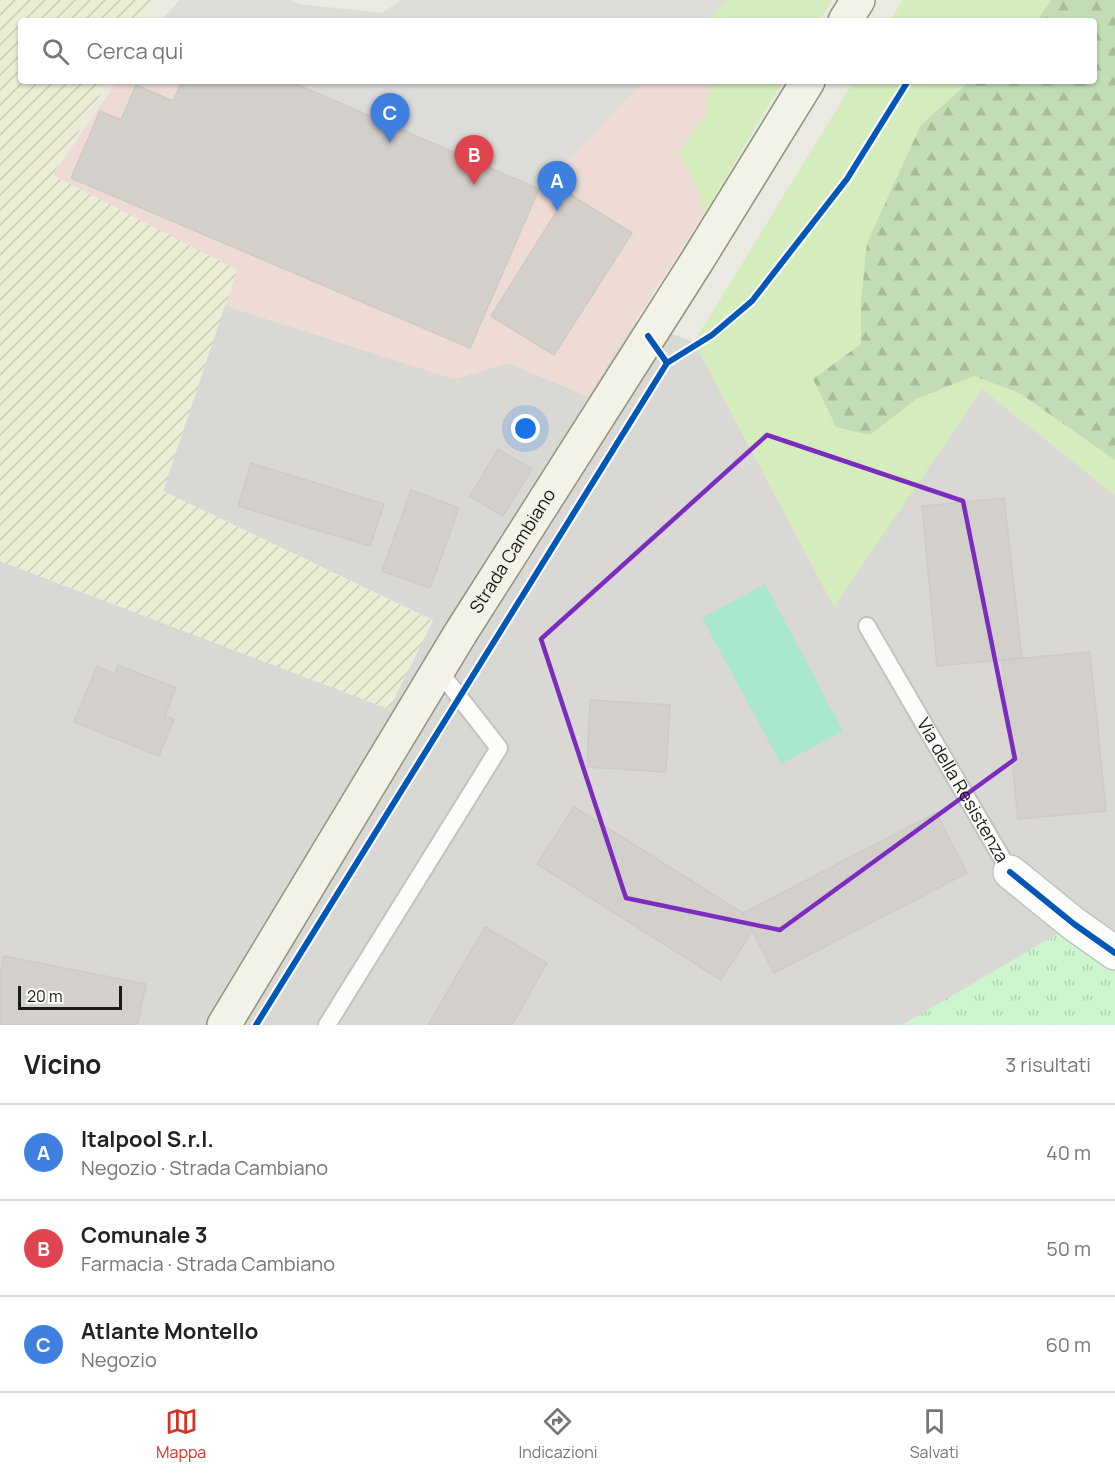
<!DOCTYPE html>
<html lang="it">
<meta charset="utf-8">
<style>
:root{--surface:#fff;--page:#f2f2f2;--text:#222;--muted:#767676;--line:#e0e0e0;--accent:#d93025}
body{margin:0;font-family:Manrope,sans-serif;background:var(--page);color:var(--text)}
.scale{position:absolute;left:18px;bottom:15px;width:104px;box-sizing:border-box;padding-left:6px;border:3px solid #1b1b1b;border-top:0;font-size:16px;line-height:21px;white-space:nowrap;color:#1b1b1b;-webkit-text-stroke:4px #fff;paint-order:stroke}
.you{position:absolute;left:526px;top:429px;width:21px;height:21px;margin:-15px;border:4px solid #fff;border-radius:50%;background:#1a73e8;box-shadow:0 0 0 9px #1a73e833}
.badge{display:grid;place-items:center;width:39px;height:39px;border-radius:50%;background:var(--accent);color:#fff;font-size:20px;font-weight:700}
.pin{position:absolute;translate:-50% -50px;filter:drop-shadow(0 2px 3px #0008)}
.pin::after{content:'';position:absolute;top:32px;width:21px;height:18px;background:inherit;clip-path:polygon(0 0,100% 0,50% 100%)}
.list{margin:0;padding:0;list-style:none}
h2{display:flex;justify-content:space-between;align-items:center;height:78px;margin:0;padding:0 24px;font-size:26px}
h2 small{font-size:20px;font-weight:400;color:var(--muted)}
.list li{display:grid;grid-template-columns:39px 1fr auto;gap:18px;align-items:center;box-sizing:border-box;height:96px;padding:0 24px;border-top:2px solid var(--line)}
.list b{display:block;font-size:22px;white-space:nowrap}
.list p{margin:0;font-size:20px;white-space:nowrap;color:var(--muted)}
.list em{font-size:20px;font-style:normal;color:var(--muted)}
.icon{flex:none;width:33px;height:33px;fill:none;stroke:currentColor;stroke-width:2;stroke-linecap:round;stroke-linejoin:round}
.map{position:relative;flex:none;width:1115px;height:1025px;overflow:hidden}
.search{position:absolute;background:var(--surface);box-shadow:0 2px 4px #0004;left:18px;right:18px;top:18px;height:66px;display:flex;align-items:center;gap:15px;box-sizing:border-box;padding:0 21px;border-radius:6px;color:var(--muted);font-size:22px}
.sheet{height:366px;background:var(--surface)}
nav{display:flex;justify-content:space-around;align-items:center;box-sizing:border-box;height:84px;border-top:2px solid var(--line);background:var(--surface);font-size:16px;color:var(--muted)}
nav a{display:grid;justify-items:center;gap:3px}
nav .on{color:var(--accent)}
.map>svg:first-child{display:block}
.residential{fill:#d9d8d4}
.commercial{fill:#eedbd6}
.farmland{fill:url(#farmland-furrows)}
.grass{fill:#d5ecbd}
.forest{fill:url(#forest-firs)}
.park{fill:url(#park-tufts)}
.pitch{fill:#a9e7cf}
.parking{fill:#dcdcd9}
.building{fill:#d3d0cb;stroke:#cecac4;stroke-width:1.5}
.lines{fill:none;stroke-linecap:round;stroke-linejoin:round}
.lane-casing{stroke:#c2c2bf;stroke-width:20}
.street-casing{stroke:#c2c2bf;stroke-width:36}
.secondary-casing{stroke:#91947b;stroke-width:36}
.lane{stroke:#fcfcfb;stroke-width:16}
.street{stroke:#fcfcfb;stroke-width:33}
.secondary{stroke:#f2f2e8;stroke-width:33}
.cycleway-casing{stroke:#fff;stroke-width:10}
.cycleway{stroke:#0057b8;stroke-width:6}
.marked{fill:none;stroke:#7b2cbf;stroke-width:4.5;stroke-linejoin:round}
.labels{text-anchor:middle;stroke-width:4.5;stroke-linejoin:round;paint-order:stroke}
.street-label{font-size:18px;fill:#1b1b1b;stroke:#fff}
</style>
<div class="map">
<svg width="1115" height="1025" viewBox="0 0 1115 1025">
<defs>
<pattern id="farmland-furrows" width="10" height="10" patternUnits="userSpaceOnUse" patternTransform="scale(1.5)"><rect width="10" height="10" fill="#ebedd4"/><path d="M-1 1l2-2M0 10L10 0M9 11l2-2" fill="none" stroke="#c9cbb5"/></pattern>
<pattern id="forest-firs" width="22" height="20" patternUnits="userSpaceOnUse" patternTransform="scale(1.5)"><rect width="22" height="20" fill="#c2dcb5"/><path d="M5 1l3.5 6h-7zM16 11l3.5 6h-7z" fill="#a6bc9b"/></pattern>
<pattern id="park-tufts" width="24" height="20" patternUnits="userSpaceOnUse" patternTransform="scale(1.5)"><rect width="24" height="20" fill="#cdf5cf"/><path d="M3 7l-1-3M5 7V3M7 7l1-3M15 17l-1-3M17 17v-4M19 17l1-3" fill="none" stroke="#afd1b1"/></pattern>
</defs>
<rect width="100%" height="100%" fill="#eae9e2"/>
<!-- residential -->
<path class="residential" d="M224 305 454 379 509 363 587 396 636 321 694 342 834 606 982 389 1115 495V1025H0V561L389 709 433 620 163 491Z"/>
<!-- commercial -->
<path class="commercial" d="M117 81H710L705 116 679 152 697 188 705 212 588 396 509 363 454 379 224 305 237 271 53 175Z"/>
<!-- farmland -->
<path class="farmland" d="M0 0H155L143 21H21V81H108L53 175 237 270 163 491 433 621 389 709 0 561Z"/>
<!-- grass -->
<path class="grass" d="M726 0H832L819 21H704Z
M903 0H1051L1037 21H890Z
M710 81H783L705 212 697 188 679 152 705 116Z
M854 81H970L921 125 861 301V344L814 380 869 435 916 399 974 376 1021 394 1115 460V495L982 389 834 607 694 342Z"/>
<!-- forest -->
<path class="forest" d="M1051 0H1115V460L1021 394 974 376 916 399 870 435 836 427 813 379 861 344V301L867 243 921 125 970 81H1094V21H1037Z"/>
<!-- park -->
<path class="park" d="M1074 924 1115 954V1025H902Z"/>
<!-- pitch -->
<path class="pitch" d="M765 584 843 731 781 764 702 618Z"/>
<!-- parking -->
<path class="parking" d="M180 0H291L298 4 382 13 401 0H726L704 21H160Z
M289 81H644L539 189Z"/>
<!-- building -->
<path class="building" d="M182 81H289L539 189 470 348 71 178 100 111 121 120 136 85 173 101Z
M568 193 632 233 554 355 491 316Z
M498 449 532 469 503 516 470 496Z
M251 463 384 504 370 546 238 506Z
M411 490 459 508 430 588 382 571Z
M1004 498 1022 658 937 666 922 506Z
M1090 652 1106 811 1018 819 1002 660Z
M118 665 176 688 165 716 174 719 159 756 74 722 97 666 115 674Z
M590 700 670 705 666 772 587 767Z
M574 807 743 913 752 931 721 980 537 864Z
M936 813 967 873 774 973 743 913Z
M485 927 547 963 512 1025H428Z
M4 956 146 984 137 1025H0V976Z"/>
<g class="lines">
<!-- lane casing -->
<g class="lane-casing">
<g id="lane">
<path id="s1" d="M867 626 1010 872"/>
<path d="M327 1025 499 748 439 671"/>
</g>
</g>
<!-- street casing -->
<g class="street-casing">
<path id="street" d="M1010 872 1074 924 1115 953"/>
</g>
<!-- secondary casing -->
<g class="secondary-casing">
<g id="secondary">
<path d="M845 21 858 0"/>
<path id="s2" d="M224 1025 460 634 697 261 808 81"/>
</g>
</g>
<!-- lane -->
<use href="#lane" class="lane"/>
<!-- street -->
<use href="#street" class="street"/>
<!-- secondary -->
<use href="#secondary" class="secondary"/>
<!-- cycleway casing -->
<g class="cycleway-casing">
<path id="cycleway" d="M667 363 712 335 752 301 847 179 908 81
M1010 872 1074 924 1115 953
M256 1025 667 363 648 336"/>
</g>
<!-- cycleway -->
<use href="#cycleway" class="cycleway"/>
</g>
<!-- marked area -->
<path class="marked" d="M767 435 963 501 1015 759 780 930 626 898 541 639Z"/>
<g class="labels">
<!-- street labels -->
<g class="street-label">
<text dy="6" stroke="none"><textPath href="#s2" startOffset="555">Strada Cambiano</textPath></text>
<text dy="6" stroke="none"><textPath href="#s1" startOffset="190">Via della Resistenza</textPath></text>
</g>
</g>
</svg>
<div class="scale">20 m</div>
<div class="you"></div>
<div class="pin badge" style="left:557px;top:211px;background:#3f7fe0">A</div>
<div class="pin badge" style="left:474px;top:185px;background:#e0444e">B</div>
<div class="pin badge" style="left:390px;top:143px;background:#3f7fe0">C</div>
<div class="search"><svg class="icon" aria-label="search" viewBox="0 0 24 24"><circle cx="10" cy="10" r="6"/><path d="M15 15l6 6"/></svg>Cerca qui</div>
</div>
<section class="sheet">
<h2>Vicino<small>3 risultati</small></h2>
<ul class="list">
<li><span class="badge" style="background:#3f7fe0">A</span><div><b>Italpool S.r.l.</b><p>Negozio · Strada Cambiano</p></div><em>40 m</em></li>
<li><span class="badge" style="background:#e0444e">B</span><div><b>Comunale 3</b><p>Farmacia · Strada Cambiano</p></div><em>50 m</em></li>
<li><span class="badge" style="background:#3f7fe0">C</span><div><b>Atlante Montello</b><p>Negozio</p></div><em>60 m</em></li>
</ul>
</section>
<nav>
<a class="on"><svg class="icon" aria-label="map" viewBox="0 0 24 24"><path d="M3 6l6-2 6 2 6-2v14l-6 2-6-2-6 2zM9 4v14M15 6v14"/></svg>Mappa</a>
<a><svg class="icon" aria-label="directions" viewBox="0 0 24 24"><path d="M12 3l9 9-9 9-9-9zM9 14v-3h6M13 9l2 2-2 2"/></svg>Indicazioni</a>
<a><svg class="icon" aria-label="saved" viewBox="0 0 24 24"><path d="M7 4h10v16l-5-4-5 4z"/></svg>Salvati</a>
</nav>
